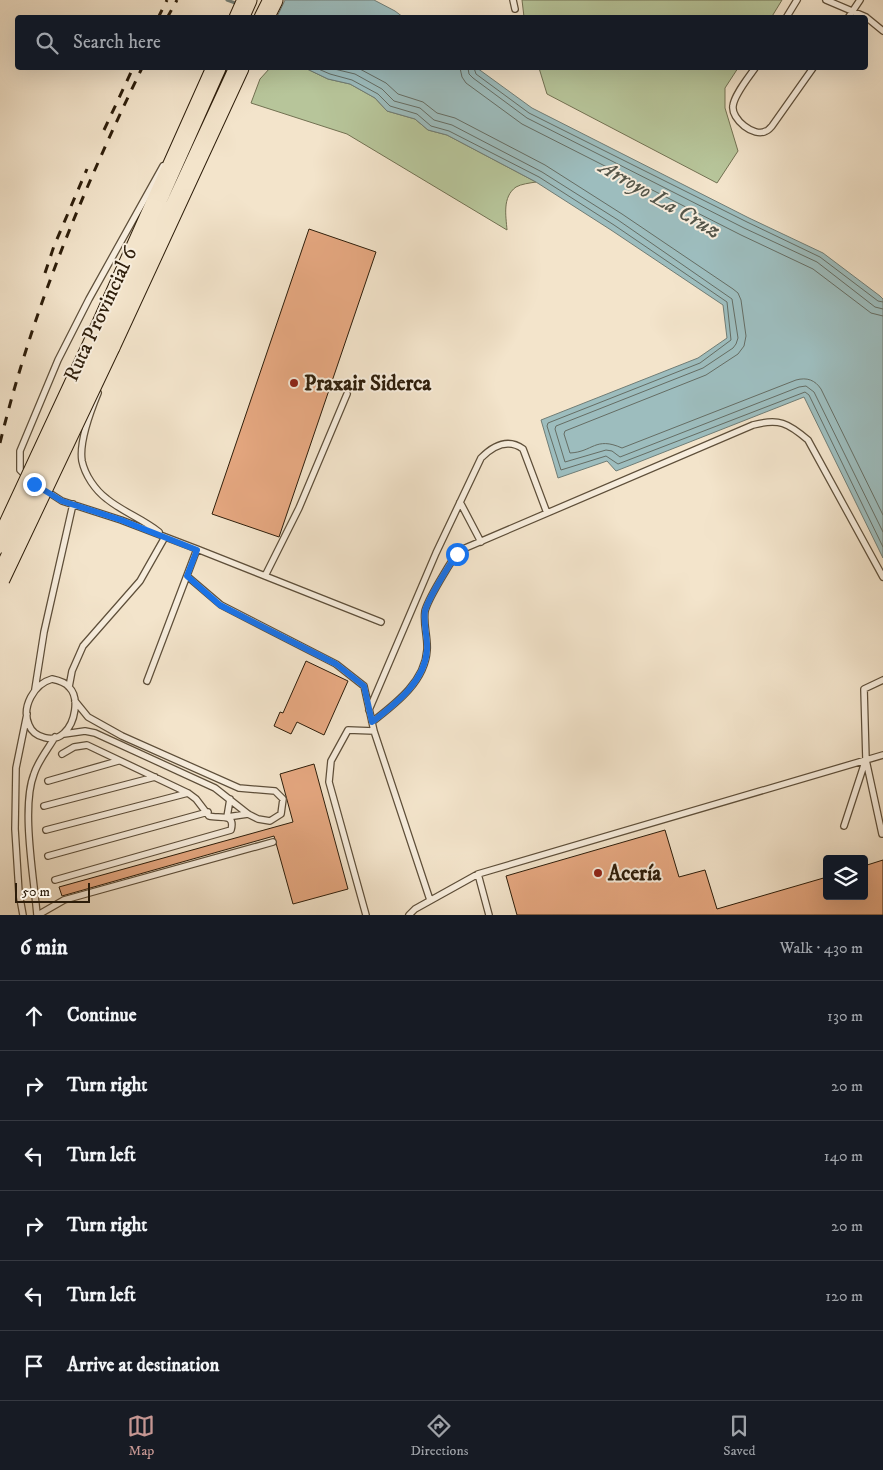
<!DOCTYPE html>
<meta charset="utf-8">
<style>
:root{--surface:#171b24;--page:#20242c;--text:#f1f3f6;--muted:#9ea1a6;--line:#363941;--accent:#c59692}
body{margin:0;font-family:"IM FELL DW Pica",serif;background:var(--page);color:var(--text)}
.controls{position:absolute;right:15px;bottom:15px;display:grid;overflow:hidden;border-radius:5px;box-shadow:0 5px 20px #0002}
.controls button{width:45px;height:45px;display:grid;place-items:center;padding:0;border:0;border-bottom:1px solid var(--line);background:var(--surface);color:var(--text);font:25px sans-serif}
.scale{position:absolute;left:15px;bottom:12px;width:75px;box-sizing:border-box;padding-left:5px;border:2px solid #2d1d0a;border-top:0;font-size:14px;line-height:18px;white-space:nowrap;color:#2d1d0a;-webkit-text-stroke:4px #f7eddd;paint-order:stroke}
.stop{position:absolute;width:15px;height:15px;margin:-11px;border:4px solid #1a73e8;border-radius:50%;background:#fff}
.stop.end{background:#1a73e8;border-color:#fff;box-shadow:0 1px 5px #0008}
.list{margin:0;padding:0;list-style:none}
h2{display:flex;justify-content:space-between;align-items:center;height:65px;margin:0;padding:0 20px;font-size:21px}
h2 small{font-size:16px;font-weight:400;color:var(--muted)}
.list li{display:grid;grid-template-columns:32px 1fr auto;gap:15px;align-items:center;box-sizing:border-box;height:70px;padding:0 20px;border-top:1px solid var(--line)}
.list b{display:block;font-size:19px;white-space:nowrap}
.list em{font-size:16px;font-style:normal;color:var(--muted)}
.icon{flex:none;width:28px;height:28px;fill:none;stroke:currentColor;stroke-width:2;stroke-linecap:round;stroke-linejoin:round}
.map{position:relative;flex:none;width:883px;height:915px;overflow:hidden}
.search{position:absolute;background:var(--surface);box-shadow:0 5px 20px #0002;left:15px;right:15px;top:15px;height:55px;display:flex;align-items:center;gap:12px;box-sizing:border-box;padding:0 18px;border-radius:5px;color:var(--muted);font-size:19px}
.sheet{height:485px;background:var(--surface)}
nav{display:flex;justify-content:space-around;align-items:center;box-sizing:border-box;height:70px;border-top:1px solid var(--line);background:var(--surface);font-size:14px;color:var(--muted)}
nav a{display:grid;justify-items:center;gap:2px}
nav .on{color:var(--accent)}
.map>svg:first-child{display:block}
.green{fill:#b7c59a;stroke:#727152}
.water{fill:#9dbdbe;stroke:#707d76}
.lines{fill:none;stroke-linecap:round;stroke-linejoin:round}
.shore{stroke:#656d64;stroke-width:1}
.stream{stroke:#707d76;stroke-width:3}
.building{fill:#e6a881;stroke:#2d1d0a}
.service-casing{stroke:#5e4f3a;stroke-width:8}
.trunk-casing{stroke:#2d1d0a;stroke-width:21}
.service{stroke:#f7eddd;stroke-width:5.5}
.trunk{stroke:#f3e4cb;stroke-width:19}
.rail{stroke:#2d1d0a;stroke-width:3;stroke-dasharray:9 9;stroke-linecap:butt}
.trunk-bridge-casing{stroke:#2d1d0a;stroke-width:21;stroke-linecap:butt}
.trunk-bridge{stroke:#f3e4cb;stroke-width:19}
.route{stroke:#1a73e8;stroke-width:6}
.poi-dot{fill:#8f2418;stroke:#f7eddd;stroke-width:2}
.labels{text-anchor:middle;stroke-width:4;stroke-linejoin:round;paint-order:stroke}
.street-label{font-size:21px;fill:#2d1d0a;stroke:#f7eddd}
.poi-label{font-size:21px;font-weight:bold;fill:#2d1d0a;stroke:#f7eddd;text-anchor:start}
.water-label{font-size:22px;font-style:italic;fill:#545549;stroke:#f7eddd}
</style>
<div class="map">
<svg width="883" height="915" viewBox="0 0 883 915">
<rect width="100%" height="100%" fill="#f3e4cb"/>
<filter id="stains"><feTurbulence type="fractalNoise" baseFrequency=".004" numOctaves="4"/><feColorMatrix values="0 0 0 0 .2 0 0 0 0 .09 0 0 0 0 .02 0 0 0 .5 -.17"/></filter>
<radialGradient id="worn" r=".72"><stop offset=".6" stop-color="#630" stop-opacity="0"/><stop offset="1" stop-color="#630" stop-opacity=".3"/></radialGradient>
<!-- green -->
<path class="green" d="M522 0H782L771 18 524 17Z
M270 68H305L328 79 350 84 375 98 387 111 415 119 428 130 447 135 536 182C530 183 521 184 516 187 502 197 506 216 507 230L347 134 251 103 260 79Z
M539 68H738L725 88V108L738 151 717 183 547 94Z"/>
<!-- water -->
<path class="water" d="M285 0H374L395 11 403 17H277Z
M305 68H477L532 108 749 218 823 253 880 296 883 299V558L804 397 616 471 607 461 558 478 541 420 698 358 727 338 723 305 611 230 536 182 447 135 428 130 415 119 387 111 375 98 350 84 328 79Z"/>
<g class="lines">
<!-- shore -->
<path class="shore" d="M316 68 330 74 352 80 378 94 390 106 417 114 431 126 449 131 539 177 614 225 727 302 731 340 700 363 548 423 547 426 561 470 606 456 618 464 805 392 809 395 883 547
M330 68 355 74 382 89 394 101 420 108 434 120 452 125 542 172 618 220 732 299 738 338 736 344 733 348 703 368 556 426 555 429 565 462 606 450 612 451 620 457 799 387 806 386 814 392 883 532
M358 68 386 83 398 94 423 102 437 113 455 118 545 165 622 214 733 289 738 293 741 300 746 336 744 346 738 354 706 375 565 431 564 434 570 453C593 452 595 436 622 448L796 380C807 377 815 380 821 389L883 515
M460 68 462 77 466 83 522 124 741 235 813 269 871 313 883 316
M468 68 469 74 473 78 527 118 744 228 817 262 875 307 883 309
M474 68 476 74 529 113 747 222 820 257 878 301 883 302"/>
<!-- stream -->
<path class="stream" d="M227 0 238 4"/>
</g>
<!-- building -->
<path class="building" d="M309 229 376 252 279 537 212 514Z
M306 661 348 681 324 735 297 722 291 734 274 726 280 712 283 713Z
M314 764 348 889 293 904 274 836 62 896 59 887 293 822 280 774Z
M665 830 679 877 705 870 717 909 827 877V896H864V866L883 860V915H517L506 876Z"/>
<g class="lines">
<!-- service casing -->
<g class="service-casing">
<path id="service" d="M513 0 515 9
M826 0 866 17 883 31
M786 18 797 0
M848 18 860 0
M755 68C749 77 734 95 733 106 731 119 754 138 766 131 768 131 771 127 772 126L813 68
M98 393C91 410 79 443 82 461 85 475 95 490 107 499 123 512 143 519 159 532
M27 477 20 470V451L58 360 89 299 163 166
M45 490 62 501 121 520 197 549 147 681
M460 502 481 542
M197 549 381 622
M187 576 221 605 336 664 364 686 374 731 430 900
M265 576 299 508 347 394
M52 679C57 680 65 682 69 687 80 698 75 723 64 733 54 743 34 738 29 725 21 707 34 684 52 679Z
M69 687 72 671 83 646 140 581 165 537
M35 689 44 632 73 504
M369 710 436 553 481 458C493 446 508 438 523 449L547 513
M372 722C395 704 425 682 427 650 428 637 423 625 425 611 428 599 449 565 457 553L463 549 753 425C779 418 788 423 808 440L883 577
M64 734 85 731 95 733 215 788 248 814 258 819 270 821 281 814 283 799 275 791 239 788 122 736 88 717 75 701
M48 781 118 761
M230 799 227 817 248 814
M44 806 155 777
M844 826 865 762
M46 830 188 793
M882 834 866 760 864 689 883 680
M48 856 208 812
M478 874 489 915
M55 880 231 830C236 812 218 819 209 816L196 799 188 793 87 745 74 747 62 754
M23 915 19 893 15 829 16 768 27 714
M37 915C34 878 21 807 34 774 38 761 48 749 55 737
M38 915 64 900 273 842
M366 915 329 782 331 761 348 730 374 731
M409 915 415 909 478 874 883 755"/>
</g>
<!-- trunk casing -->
<g class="trunk-casing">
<path id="trunk" d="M239 18 247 0
M264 18 273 0
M95 339 216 68
M110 347 239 68"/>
</g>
<!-- service -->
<use href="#service" class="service"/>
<!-- trunk -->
<use href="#trunk" class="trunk"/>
<!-- rail -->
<path class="rail" d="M158 18 167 0
M167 18 177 0
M104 130 133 68
M45 273 54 246 87 169
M0 443C32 311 83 190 142 68"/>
<!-- trunk-bridge casing -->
<g class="trunk-bridge-casing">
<path id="trunk-bridge" d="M0 543 95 339
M0 579 110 347"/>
</g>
<!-- trunk-bridge -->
<use href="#trunk-bridge" class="trunk-bridge"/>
</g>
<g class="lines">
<!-- route -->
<path class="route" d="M34 484 62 501 121 520 197 550 187 576 220 605 336 664 364 686 372 722C395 704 425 682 427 650 428 637 423 625 425 611 428 599 449 565 457 554"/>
</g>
<!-- markers -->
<g class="poi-dot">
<circle cx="294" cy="383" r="5"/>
<circle cx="598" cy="873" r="5"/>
</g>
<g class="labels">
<!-- street labels -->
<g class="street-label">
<text transform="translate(100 314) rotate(-65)" y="7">Ruta Provincial 6</text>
</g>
<!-- poi labels -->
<g class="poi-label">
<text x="304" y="390">Praxair Siderca</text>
<text x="608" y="880">Acería</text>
</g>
<!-- water labels -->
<g class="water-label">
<text transform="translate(661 198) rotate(30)" y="8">Arroyo La Cruz</text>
</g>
</g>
<rect width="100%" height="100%" filter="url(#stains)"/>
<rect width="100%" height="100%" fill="url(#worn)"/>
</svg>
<div class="controls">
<button><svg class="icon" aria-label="layers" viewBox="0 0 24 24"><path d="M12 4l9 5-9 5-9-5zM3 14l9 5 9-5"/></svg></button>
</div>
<div class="scale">50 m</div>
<div class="stop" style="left:457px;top:554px"></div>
<div class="stop end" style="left:34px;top:484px"></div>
<div class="search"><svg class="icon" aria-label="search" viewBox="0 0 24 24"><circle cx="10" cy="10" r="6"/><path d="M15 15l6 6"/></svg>Search here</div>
</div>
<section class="sheet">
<h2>6 min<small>Walk · 430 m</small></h2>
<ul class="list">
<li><svg class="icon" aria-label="ahead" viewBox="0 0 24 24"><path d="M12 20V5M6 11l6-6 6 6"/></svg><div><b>Continue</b></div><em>130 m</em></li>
<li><svg class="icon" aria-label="right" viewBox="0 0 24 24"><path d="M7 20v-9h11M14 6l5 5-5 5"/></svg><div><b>Turn right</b></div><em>20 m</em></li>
<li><svg class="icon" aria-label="left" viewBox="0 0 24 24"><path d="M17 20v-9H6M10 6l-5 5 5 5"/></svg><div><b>Turn left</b></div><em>140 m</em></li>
<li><svg class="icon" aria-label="right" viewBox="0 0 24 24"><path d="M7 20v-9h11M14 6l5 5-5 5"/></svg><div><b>Turn right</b></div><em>20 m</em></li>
<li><svg class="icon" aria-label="left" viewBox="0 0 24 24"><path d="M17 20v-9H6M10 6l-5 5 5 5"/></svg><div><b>Turn left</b></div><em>120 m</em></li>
<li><svg class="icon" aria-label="arrive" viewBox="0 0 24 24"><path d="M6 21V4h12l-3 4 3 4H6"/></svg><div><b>Arrive at destination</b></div></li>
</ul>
</section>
<nav>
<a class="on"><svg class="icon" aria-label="map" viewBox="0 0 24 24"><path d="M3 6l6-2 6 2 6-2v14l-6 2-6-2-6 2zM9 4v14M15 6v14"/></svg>Map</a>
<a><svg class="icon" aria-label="directions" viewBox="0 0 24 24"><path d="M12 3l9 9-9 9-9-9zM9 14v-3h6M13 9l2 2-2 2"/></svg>Directions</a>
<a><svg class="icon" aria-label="saved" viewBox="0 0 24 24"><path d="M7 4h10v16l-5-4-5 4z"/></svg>Saved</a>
</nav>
